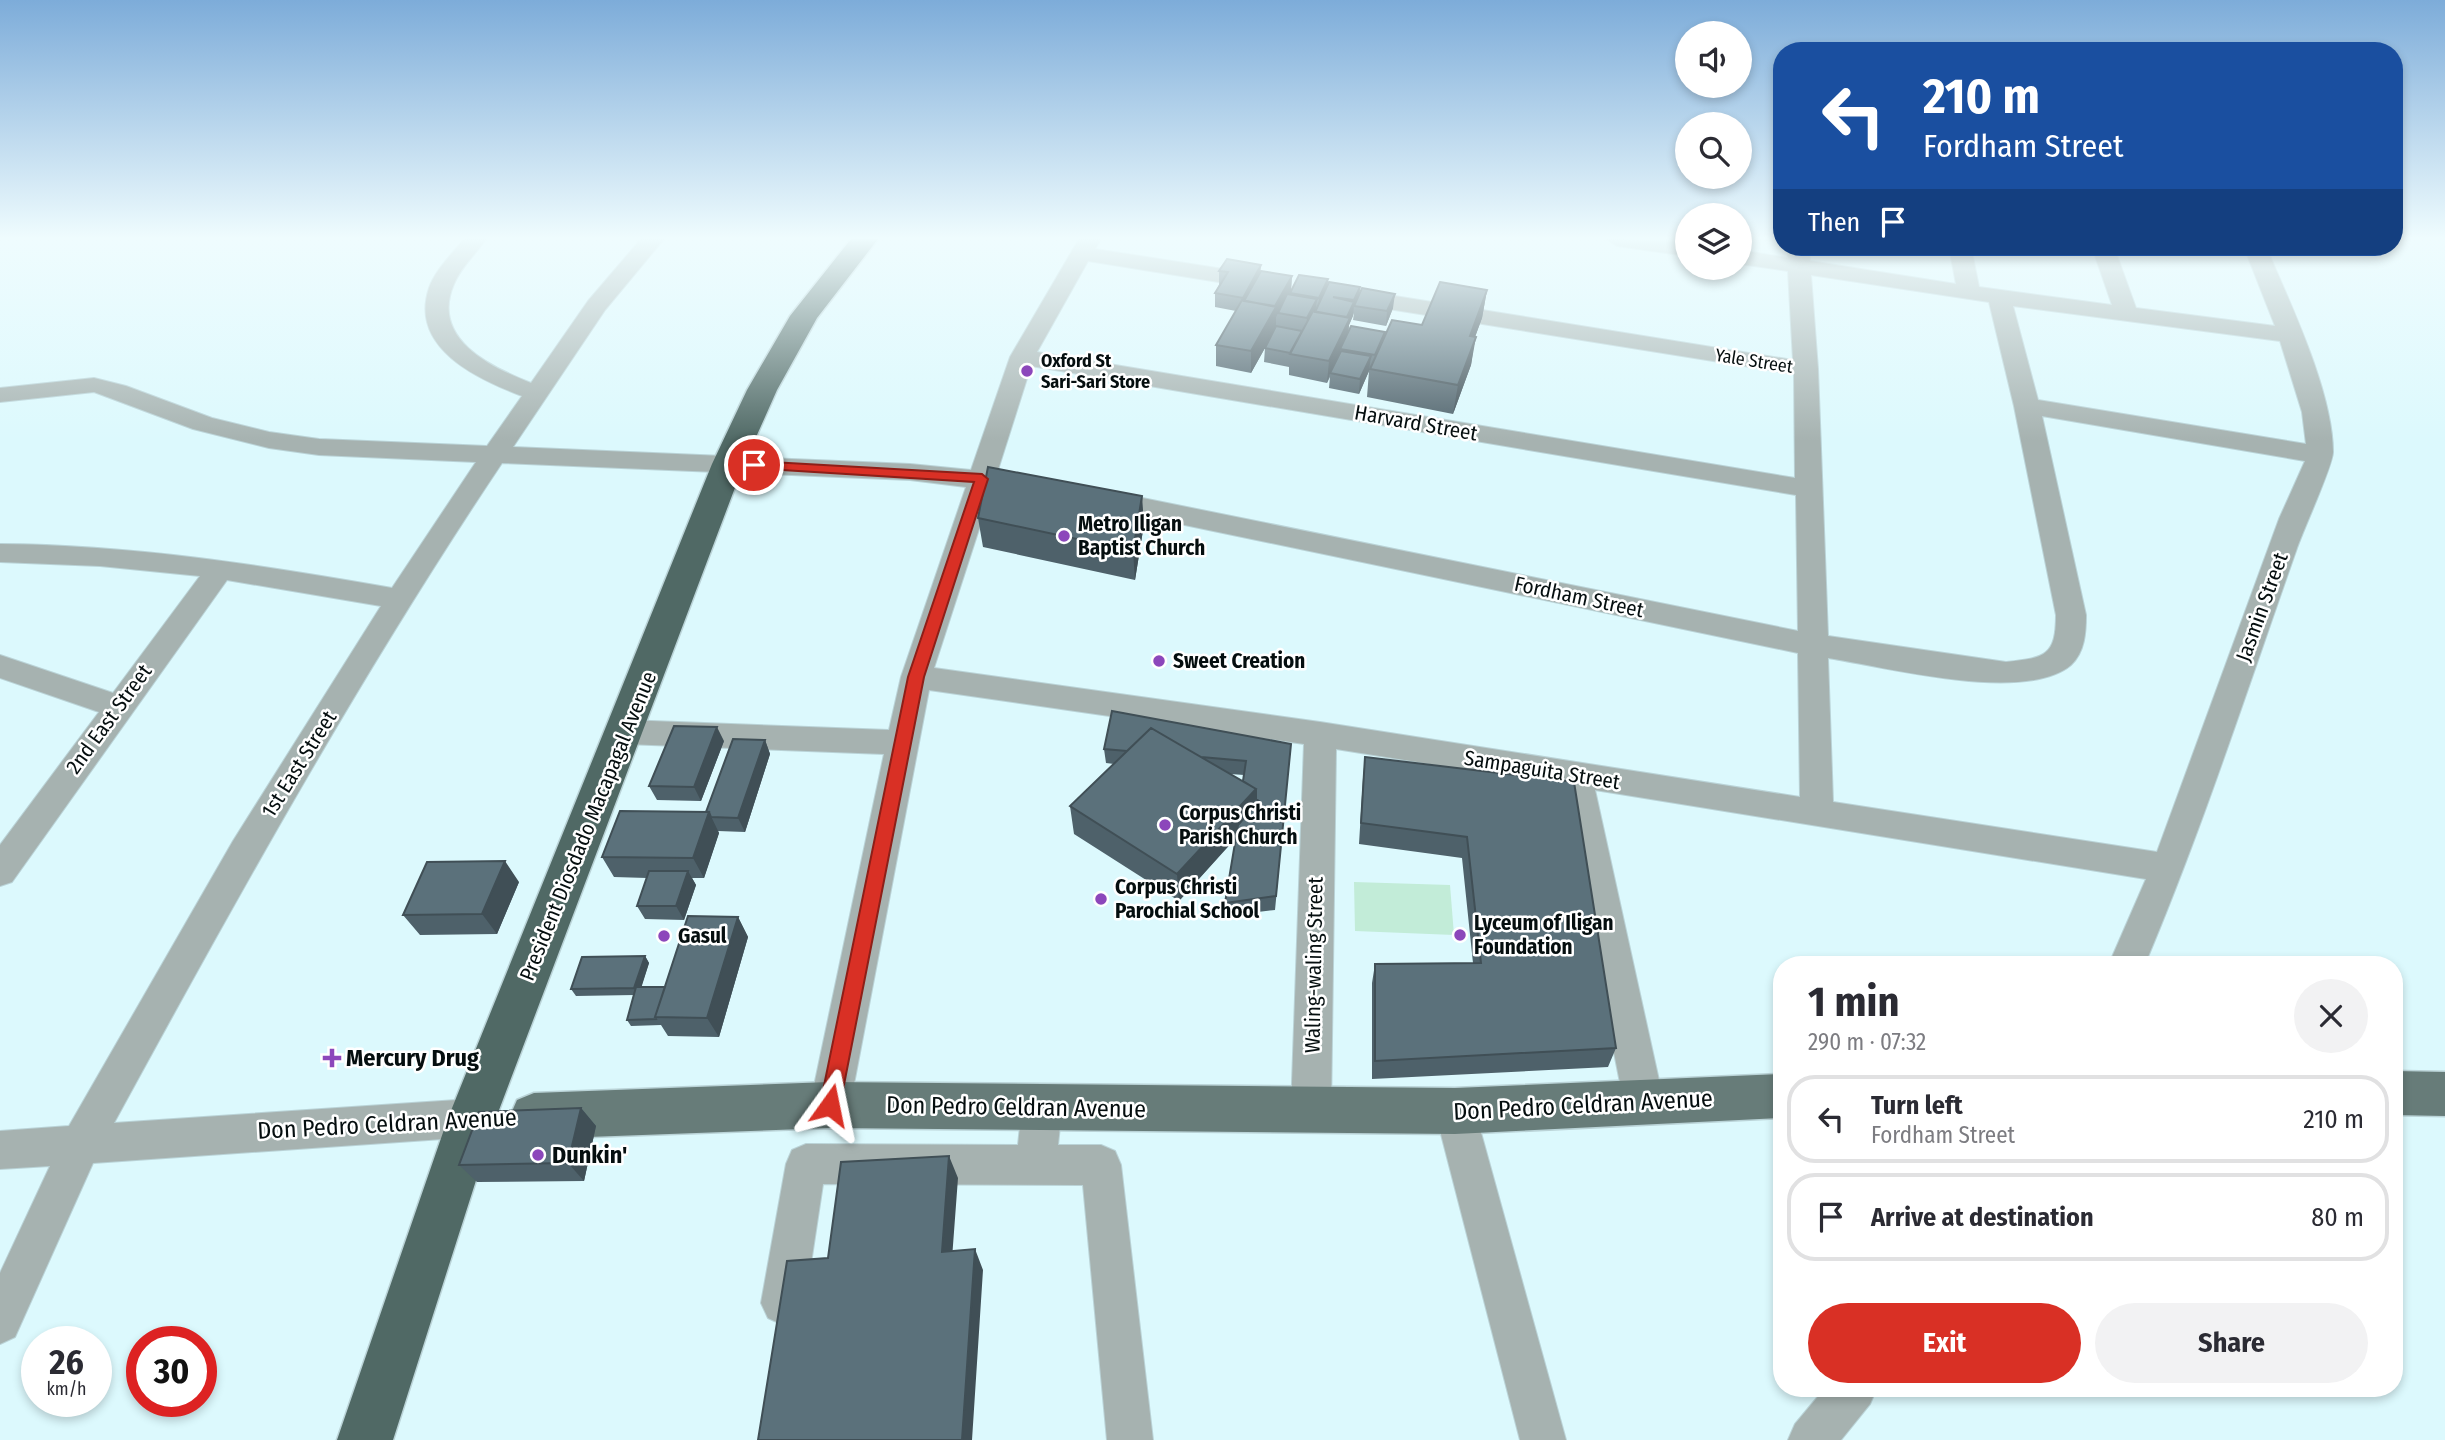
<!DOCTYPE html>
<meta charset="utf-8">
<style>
body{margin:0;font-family:"Fira Sans Condensed",sans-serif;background:#f2f2f3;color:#2b2b33;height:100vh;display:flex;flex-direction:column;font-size:26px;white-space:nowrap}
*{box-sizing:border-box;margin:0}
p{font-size:23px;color:#7c7c81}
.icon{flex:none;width:38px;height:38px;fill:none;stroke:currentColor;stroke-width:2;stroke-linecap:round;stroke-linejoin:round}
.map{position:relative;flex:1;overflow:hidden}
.panel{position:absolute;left:1773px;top:956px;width:630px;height:441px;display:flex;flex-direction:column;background:#fff;border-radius:28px;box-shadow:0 4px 10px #0003}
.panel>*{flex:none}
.top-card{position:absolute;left:1773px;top:42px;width:630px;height:214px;border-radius:28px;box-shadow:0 4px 10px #0003;background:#1a4fa0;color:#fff;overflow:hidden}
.controls{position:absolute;left:1675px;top:21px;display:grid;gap:14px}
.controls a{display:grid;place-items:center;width:77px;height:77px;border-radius:50%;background:#fff;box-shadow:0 4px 10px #0003;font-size:35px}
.speed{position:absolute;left:21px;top:1326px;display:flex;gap:14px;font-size:35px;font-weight:700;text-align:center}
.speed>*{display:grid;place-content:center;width:91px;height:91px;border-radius:50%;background:#fff;box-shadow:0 4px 10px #0003;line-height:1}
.speed small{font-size:18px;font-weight:400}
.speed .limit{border:10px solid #d22;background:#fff;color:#111}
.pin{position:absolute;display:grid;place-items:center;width:60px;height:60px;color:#fff;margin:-30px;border:4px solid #fff;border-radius:50%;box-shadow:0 2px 7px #0007}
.me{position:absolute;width:77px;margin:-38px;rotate:12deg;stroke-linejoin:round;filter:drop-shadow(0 0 5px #0008)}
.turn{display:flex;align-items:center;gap:24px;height:147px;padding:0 35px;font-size:32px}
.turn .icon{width:91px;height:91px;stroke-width:2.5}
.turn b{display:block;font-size:49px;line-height:60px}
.then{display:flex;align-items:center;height:66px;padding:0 35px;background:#0003;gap:14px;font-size:26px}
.round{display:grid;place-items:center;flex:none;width:74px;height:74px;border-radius:37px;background:#f2f2f3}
.summary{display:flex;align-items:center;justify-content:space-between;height:119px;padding:0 35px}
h1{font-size:42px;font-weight:700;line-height:52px}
.primary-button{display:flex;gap:14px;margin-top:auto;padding:14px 35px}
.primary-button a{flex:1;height:80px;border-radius:42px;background:#d93025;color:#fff;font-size:28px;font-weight:700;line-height:80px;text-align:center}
.primary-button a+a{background:#f2f2f3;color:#2b2b33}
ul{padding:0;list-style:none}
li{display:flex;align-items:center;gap:21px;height:88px;margin:0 14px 10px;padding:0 21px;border:4px solid #e1e1e2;border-radius:28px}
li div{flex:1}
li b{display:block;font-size:26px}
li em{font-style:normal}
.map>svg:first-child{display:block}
.green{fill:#c2ecd8}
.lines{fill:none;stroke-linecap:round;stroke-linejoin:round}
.minor-casing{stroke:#bad3d7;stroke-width:2}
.major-casing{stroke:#bad3d7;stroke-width:3}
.highway-casing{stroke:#bad3d7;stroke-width:3}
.minor{fill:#a6b2b0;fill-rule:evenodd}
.major{fill:#677c79;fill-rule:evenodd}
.highway{fill:#506965;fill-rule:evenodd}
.wall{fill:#4e616a;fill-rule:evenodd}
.shaded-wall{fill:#404f56}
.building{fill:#5b717b;stroke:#404f56;stroke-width:2}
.route{fill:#d93025;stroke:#8d1f18;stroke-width:2}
.poi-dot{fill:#8c47bb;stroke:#fff;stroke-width:2.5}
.labels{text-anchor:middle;stroke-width:5;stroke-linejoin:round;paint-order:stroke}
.far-poi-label{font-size:18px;font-weight:bold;fill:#050e0f;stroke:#fff;text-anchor:start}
.far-street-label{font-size:18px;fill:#050e0f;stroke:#fff}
.street-label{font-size:21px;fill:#050e0f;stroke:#fff}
.poi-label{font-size:21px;font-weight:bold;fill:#050e0f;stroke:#fff;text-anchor:start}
.near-poi-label{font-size:24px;font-weight:bold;fill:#050e0f;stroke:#fff;text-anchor:start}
.near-street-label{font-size:24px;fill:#050e0f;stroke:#fff}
</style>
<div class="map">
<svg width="2445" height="1440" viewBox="0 0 2445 1440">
<rect width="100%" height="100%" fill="#dcf9fd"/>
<path class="green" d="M1354 882 1450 885 1454 935 1355 931Z"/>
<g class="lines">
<defs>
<path id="minor" d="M464 239H486C476 254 461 267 454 284 430 339 491 367 531 383L588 301 641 239H664L605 310 513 447 910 464 971 470 1010 357 1079 239H1101L1095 249 1262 275 1273 282 1262 289 1088 261 1037 352 1795 478 1794 374 1351 303 1340 296 1351 289 1793 360 1788 271 1740 264V250L1788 258 1787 247H1809L1810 261 1956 284 1949 247H1971L1979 287 2112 305 2092 247H2114L2136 308 2275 326 2244 247H2266C2290 303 2333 392 2333 452 2333 466 2302 532 2296 551 2247 690 2202 829 2145 964H2109L2146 879 1595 790 1664 1103 1658 1116 1644 1121 1630 1116 1624 1103 1561 785 1336 749 1331 1111 1325 1124 1311 1130 1297 1124 1291 1111 1304 744 929 690 850 1105 844 1118 830 1124 816 1118 810 1105 884 754 625 744 614 741 609 732 614 723 625 720 889 730 901 677 966 487 910 480 502 463C360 675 236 899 114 1123L472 1099 486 1105 492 1118 486 1131 472 1137 93 1163 15 1337 0 1344V1273L50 1166 0 1169V1131L69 1126 233 841 381 606 227 580 12 882 0 886V845L99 712 0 678V655L113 693 200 576 100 566 0 562V544C133 545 261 565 392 588L476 462 319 455 269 448 193 429 94 392 0 402V388L94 378 126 386 212 418 269 432 319 439 487 446 522 396C478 379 409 348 429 288 436 269 452 254 464 239ZM1811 275 1989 302 2014 406 2056 615C2056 656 2045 658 2006 662L1828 636 1818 369ZM2013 306 2280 341 2302 412 2306 444 2038 400ZM1031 366 1796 495 1798 631 1103 490 1093 493 1089 499 1093 505 1103 508 1798 653 1800 797 1320 722 934 668 992 489 1028 494 1037 491 1041 485 1037 479 997 473ZM2042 416 2305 461 2279 519 2157 852 1833 802 1828 658C1886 667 2025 704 2071 665 2085 652 2086 632 2086 615Z
M1606 239 1687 242V256L1617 246Z
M1042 1088 1056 1094 1062 1107 1058 1145H1101L1115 1151 1121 1165 1153 1440H1107L1083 1185 823 1184 805 1303 798 1318 783 1325 768 1318 761 1303 786 1164 792 1150 806 1144 1018 1145 1022 1107 1028 1094Z
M1455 1092 1469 1098 1475 1111 1566 1440H1520L1435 1111 1441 1098Z
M1825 1388H1877L1870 1404 1841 1440H1788L1795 1424Z"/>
<path id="major" d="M2394 1071 2445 1072V1116L2394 1115Z
M1782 1074V1118L1455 1134 830 1128 534 1139 517 1132 510 1116 517 1100 534 1093 830 1082 1455 1088Z"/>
<path id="highway" d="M851 239H878L817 318 777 390 744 464 496 1118 393 1440H337L448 1118 712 464 747 390 790 316Z"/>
</defs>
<use href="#minor" class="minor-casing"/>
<use href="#major" class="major-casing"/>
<use href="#highway" class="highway-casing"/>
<use href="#minor" class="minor"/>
<use href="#major" class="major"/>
<use href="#highway" class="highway"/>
</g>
<path class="wall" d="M1219 271 1261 272 1292 276 1291 290 1289 294H1290V293L1328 279 1327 286 1359 294 1393 308 1386 326 1353 320 1354 313 1349 325 1348 332H1385L1422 325 1487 290 1482 318 1475 337 1471 365 1453 414 1367 397 1369 371 1359 394 1329 388 1330 377 1327 383 1289 375V367L1264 362 1265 348 1251 373 1216 366V345L1236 311 1215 307V293L1219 285Z
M978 518 1144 524 1135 580 983 547Z
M765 740 770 754 745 832 718 831 719 833 704 878H692L696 885 684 920 645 919 637 906 647 878 614 877 602 857 706 812Z
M724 741 701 801 657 800 649 786Z
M1291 744 1275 910 1225 916V903L1236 838 1179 901 1074 834 1070 806 1114 764 1106 763 1104 749ZM1230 774 1244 775 1243 781Z
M1365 757 1574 782 1616 1048 1608 1067 1372 1079V983L1375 964 1473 963 1462 858 1359 844 1363 778Z
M519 882 497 934 420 935 403 915Z
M738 917 748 937 719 1037 668 1036 661 1025 631 1026 627 1020 634 995 576 996 571 989 645 956 649 963 641 987H665Z
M581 1108 596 1126 584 1181 477 1182 459 1165Z"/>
<path class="shaded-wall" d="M1261 265 1260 279 1243 307V298Z
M1292 276 1291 290 1276 317V328L1251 373V351Z
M1328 279 1327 294 1318 312 1319 298Z
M1360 287 1359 302 1354 306 1353 316 1349 325 1348 339 1340 349V356L1330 373 1327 383 1329 361Z
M1487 290 1482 318 1465 364 1470 336Z
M1395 294 1393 308 1386 326 1387 311Z
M1317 299 1315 314 1306 333 1307 318Z
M1476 337 1471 365 1453 414 1458 385Z
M1371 356 1369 371 1359 394 1360 379Z
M1142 496 1144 524 1135 580 1133 551Z
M717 727 724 741 701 801 694 787Z
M765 740 770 754 745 832 738 818Z
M1256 789 1255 816 1179 901 1177 874Z
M709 812 719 833 704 878 693 858Z
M505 861 519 882 497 934 482 914Z
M688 871 696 885 684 920 676 906Z
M738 917 748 937 719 1037 707 1018Z
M645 956 649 963 639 995 634 988Z
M581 1108 596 1126 584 1181 568 1163Z
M949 1156 958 1178 951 1272 942 1252Z
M975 1249 983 1270 972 1440H962Z"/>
<path class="building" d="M1227 259 1261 265 1243 298 1215 293 1228 272 1219 271Z
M1261 271 1292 276 1275 306 1244 301Z
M1299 275 1328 279 1319 298 1290 293Z
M1329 282 1360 287 1354 300 1333 297 1354 302 1347 317 1315 312Z
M1440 282 1487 290 1470 336 1476 337 1458 385 1370 369 1392 320 1422 325Z
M1362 288 1395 294 1387 311 1354 306Z
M1287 294 1317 299 1307 318 1278 313Z
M1242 300 1276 307 1251 351 1216 345Z
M1313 311 1350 318 1329 361 1290 354Z
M1276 326 1302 331 1290 353 1265 348Z
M1351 326 1385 332 1375 355 1340 349Z
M1341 351 1371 356 1360 379 1330 373Z
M988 467 1142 496 1133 551 978 518Z
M1112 711 1291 744 1276 896 1225 903 1238 825 1259 801 1256 799V789L1243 781 1246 761 1201 757 1151 728 1127 751 1104 749Z
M674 726 717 727 694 787 649 786Z
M1151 728 1256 789 1177 874 1070 806Z
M733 739 765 740 738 818 711 817 709 812H706Z
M1365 757 1574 782 1616 1048 1375 1061V964L1481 963 1467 837 1361 823Z
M620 811 709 812 693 858 602 857Z
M505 861 482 914 403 915 427 862Z
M649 871H688L676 906H637Z
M688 916 738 917 707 1018 655 1017Z
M645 956 634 988 571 989 582 957Z
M636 987H665L655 1017 656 1019 627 1020Z
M581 1108 568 1163 459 1165 479 1112Z
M949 1156 942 1252 975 1249 962 1440H758L787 1261 828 1258 841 1162Z"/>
<linearGradient id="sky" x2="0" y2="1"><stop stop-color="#7dacd9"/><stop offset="0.54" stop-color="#effcfe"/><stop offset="1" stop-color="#effcfe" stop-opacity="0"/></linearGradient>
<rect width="2445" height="441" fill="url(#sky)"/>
<path class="route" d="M754 461 982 474 988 479 924 677 840 1105 837 1111 830 1114 823 1111 820 1105 908 677 974 482 750 468 748 465Z"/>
<g class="poi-dot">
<circle cx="1027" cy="371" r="7"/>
<circle cx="1064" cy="536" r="7"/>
<circle cx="1159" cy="661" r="7"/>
<circle cx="1165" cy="825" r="7"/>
<circle cx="1101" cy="899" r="7"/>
<circle cx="1460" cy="935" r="7"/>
<circle cx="664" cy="936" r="7"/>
<path d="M328.5 1047.5h7v7h7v7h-7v7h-7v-7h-7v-7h7z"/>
<circle cx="538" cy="1155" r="7"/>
</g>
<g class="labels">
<g class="far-poi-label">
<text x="1041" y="367">Oxford St<tspan x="1041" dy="21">Sari-Sari Store</tspan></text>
</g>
<g class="far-street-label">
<text transform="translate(1754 361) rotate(9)" y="6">Yale Street</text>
</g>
<g class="street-label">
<text transform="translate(1416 423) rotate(10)" y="7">Harvard Street</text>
<text transform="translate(1579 597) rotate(12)" y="7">Fordham Street</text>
<text transform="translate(2262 607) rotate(-70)" y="7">Jasmin Street</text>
<text transform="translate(109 719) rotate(-54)" y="7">2nd East Street</text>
<text transform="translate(299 764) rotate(-58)" y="7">1st East Street</text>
<text transform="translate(1542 770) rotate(9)" y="7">Sampaguita Street</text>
<text transform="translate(588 826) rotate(-68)" y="7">President Diosdado Macapagal Avenue</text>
<text transform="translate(1314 965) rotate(-89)" y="7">Waling-waling Street</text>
</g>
<g class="poi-label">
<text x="1078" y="531">Metro Iligan<tspan x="1078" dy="24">Baptist Church</tspan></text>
<text x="1173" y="668">Sweet Creation</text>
<text x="1179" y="820">Corpus Christi<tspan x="1179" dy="24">Parish Church</tspan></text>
<text x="1115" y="894">Corpus Christi<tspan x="1115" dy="24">Parochial School</tspan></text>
<text x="1474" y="930">Lyceum of Iligan<tspan x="1474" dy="24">Foundation</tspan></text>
<text x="678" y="943">Gasul</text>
</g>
<g class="near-poi-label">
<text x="346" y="1066">Mercury Drug</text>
<text x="552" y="1163">Dunkin'</text>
</g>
<g class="near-street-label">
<text transform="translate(1583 1105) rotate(-3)" y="8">Don Pedro Celdran Avenue</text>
<text transform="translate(1016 1107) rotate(1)" y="8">Don Pedro Celdran Avenue</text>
<text transform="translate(387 1124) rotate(-3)" y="8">Don Pedro Celdran Avenue</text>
</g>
</g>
</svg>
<div class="controls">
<a><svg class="icon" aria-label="sound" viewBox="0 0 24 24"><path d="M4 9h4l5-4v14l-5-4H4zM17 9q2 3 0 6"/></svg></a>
<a><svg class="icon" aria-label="search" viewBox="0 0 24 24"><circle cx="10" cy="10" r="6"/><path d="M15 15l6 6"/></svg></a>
<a><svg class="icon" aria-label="layers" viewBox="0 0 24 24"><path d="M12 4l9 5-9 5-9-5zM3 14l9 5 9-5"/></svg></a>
</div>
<div class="speed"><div>26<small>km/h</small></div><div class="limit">30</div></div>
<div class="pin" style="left:754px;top:465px;background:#d93025"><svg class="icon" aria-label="arrive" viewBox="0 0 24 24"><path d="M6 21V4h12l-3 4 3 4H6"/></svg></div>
<svg class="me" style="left:830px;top:1105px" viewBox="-20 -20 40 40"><path d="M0-17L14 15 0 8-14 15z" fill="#d93025" stroke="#fff" stroke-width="4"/></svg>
<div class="top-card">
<div class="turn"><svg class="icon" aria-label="left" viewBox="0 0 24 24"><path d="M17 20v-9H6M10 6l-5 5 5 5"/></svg><div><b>210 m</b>Fordham Street</div></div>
<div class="then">Then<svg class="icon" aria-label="arrive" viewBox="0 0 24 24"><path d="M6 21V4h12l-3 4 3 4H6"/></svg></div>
</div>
<section class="panel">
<div class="summary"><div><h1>1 min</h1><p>290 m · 07:32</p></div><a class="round"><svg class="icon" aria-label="close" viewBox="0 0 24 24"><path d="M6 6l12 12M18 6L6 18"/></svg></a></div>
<ul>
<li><svg class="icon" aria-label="left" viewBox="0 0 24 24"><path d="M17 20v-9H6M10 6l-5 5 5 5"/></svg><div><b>Turn left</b><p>Fordham Street</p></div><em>210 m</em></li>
<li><svg class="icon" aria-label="arrive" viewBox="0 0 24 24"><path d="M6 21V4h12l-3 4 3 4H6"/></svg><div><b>Arrive at destination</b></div><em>80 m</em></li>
</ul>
<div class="primary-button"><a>Exit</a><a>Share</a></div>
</section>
</div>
